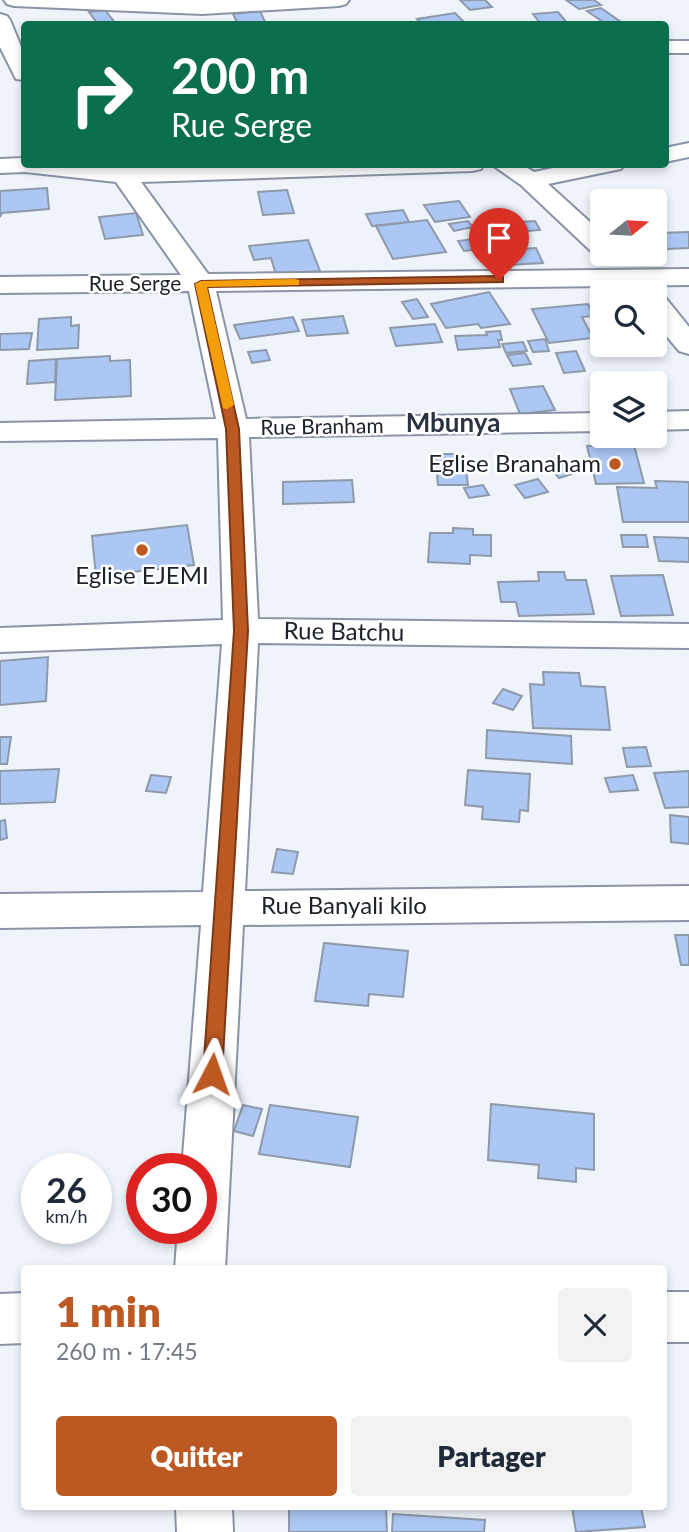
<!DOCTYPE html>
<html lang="fr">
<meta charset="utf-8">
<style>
body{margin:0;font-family:Lato,sans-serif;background:#f2f2f3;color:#1f2937;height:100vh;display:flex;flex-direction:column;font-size:26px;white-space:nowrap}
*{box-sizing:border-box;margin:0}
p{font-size:23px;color:#747a83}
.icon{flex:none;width:38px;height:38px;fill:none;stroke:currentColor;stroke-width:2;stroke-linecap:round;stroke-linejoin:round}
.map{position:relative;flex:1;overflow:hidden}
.panel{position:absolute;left:21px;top:1265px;width:646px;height:245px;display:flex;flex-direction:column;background:#fff;border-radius:7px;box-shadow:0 4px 10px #0003}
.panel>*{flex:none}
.top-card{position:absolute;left:21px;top:21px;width:648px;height:147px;border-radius:7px;box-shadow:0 4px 10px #0003;background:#0b6e4f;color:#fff;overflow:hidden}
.needle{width:46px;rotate:72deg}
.tools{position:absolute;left:590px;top:189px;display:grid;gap:14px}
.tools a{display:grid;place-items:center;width:77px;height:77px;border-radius:7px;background:#fff;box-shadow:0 4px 10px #0003;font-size:35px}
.speed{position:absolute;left:21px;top:1153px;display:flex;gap:14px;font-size:35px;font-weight:700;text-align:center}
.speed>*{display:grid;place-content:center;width:91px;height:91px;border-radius:50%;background:#fff;box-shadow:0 4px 10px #0003;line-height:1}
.speed small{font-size:18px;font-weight:400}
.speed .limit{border:10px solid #d22;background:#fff;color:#111}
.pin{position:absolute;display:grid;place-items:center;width:60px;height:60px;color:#fff;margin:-72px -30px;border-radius:50% 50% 50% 0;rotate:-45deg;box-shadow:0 0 7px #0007}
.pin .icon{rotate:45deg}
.me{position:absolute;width:77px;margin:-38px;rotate:4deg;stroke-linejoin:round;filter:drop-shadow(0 0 5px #0008)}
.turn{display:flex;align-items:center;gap:24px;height:147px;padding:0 35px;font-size:32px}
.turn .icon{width:91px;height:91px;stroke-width:2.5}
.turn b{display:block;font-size:49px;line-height:60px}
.round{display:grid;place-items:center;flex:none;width:74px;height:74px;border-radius:7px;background:#f2f2f3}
.summary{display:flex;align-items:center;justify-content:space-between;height:119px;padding:0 35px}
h1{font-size:42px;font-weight:800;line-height:52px;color:#bc5923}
.button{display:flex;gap:14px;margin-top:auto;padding:14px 35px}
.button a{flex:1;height:80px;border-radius:7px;background:#bc5923;color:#fff;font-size:28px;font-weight:800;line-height:80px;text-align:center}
.button a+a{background:#f2f2f3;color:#1f2937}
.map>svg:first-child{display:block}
.building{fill:#adc7f4;stroke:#8e99aa;stroke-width:2}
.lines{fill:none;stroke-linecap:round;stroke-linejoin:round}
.minor-casing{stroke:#8a94a6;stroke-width:4}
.minor{fill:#fff;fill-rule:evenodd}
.route{fill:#bc5923;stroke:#7a3a17;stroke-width:2}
.slow{fill:#f59e0b}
.poi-dot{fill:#bc5923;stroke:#fff;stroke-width:2.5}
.labels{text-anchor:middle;stroke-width:5;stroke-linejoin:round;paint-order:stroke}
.far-street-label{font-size:21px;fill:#1d2128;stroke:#fff}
.poi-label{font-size:24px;fill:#1d2128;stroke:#fff;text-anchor:end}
.street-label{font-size:24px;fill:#1d2128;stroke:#fff}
.far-district-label{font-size:26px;font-weight:bold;fill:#2b3342;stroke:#fff}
</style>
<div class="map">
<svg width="689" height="1532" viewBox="0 0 689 1532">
<rect width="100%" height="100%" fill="#eff4fb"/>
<path class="building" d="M460 0H485L492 7 470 10Z
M566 0H594L601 5 579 9Z
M601 8 624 24H606L587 11Z
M105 10 116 24H98L89 12Z
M260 11 266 24H238L233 14Z
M558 12 568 24H541L533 14Z
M455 13 465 23 422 24 417 19Z
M47 188 49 209 2 213 0 217V191Z
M287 190 294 213 263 215 258 192Z
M459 201 470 217 435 222 424 205Z
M403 210 409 222 372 226 366 214Z
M136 213 143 235 105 239 99 217Z
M427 220 446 252 393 259 376 226Z
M468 221 473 227 454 231 449 224Z
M535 221 540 230 507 233 502 223Z
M689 232V248L667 249 659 233Z
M474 239 480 249 464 251 458 241Z
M308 240 320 271 276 275 271 258 254 260 249 246Z
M517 240 520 249 536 248 543 263 490 266 482 242Z
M489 292 510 324 481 328 478 324 446 328 431 304Z
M417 299 428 317 413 319 402 302Z
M588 304 594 316 582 317 593 338 549 343 532 309Z
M343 316 348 333 307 336 302 320Z
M71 317V326L79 325 78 348 37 350 39 319Z
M293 317 299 331 240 339 234 325Z
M435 324 442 342 396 346 390 328Z
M500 331 502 340H498L500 347 458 350 455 336 487 335 486 332Z
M32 333 29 349 0 350V334Z
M545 339 549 351 533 352 528 341Z
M523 342 527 351 506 353 502 344Z
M266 350 270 360 252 363 248 352Z
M576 351 585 371 564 373 556 353Z
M525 353 531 364 513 366 507 355Z
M110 356V361L130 360 131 396 55 400 57 359Z
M56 359 55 382 27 384 29 361Z
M543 386 555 410 520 414 510 389Z
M634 445 644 483 596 484 587 446Z
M435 454H464L468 485H438Z
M568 461 578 472 559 478 549 466Z
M538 479 548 492 525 498 515 485Z
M352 480 354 502 283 504V482Z
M655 481 689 482V522H623L617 487 657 488Z
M483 485 489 495 469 498 464 488Z
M187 525 194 565 96 576 92 536Z
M453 528 473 529V535H491V556L470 555V564L428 562 430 533H453Z
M621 535H646L648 547H623Z
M654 537 689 538V562L659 561Z
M538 572H564L566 580H586L594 614 519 616 516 602H501L498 582 539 581Z
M663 575 673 615 621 616 611 576Z
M48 657 46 701 0 705V661Z
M543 672 579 673 581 686 605 687 610 730 533 728 530 684 544 685Z
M503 689 522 696 513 710 493 703Z
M487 730 571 736 572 764 486 758Z
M0 737H11L7 764H0Z
M646 747 651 766 627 767 623 748Z
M59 769 55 802 0 804V771Z
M468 770 530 774 528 811 520 810 519 822 482 819 483 807 465 805Z
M689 771V807L665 808 654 773Z
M151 775 171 777 166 793 146 791Z
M633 775 638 790 610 792 605 778Z
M670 815 689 817V844L671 842Z
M5 820 7 838 0 840V821Z
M277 849 298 852 293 874 272 872Z
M675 935H689V965H681Z
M324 943 408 951 403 997 369 994 368 1006 315 1001Z
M491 1104 594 1114V1170L576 1168V1182L538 1178 539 1165 488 1160Z
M243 1105 262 1109 253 1136 234 1131Z
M270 1105 358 1117 350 1167 259 1154Z
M289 1507H386L387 1532H289Z
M572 1507H641L645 1527 576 1532Z
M393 1514 485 1520 484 1532H392Z"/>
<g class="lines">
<defs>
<path id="minor" d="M4 0H349L346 4 339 6 202 14 14 6 7 4Z
M0 14 7 16 10 20 24 54V80L16 79 0 47Z
M665 41H689V53H665Z
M689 143V157L665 162V148Z
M24 158V164H122L128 168 225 164H484L481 169 472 171 141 182 208 274 689 269V285L216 291 246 419 602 413V431L249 437 258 619 689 624V648L258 643 245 891 689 886V920L243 925 225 1269H175L178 1228H201V1169H182L201 925 0 928V894L203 892 222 644 0 652V628L223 620 218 438 0 441V423L216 419 189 291 0 293V277L181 275 116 182 25 172 0 173V159Z
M491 164H521L534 172 572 164H624L621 169 548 184 602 233V254H606L593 253 521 185Z
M654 294 664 296 689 327V354L679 351 654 321Z
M689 411V429L654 430V412Z
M663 1292H689V1342H663Z
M24 1293V1343L0 1344V1294Z
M176 1507H232L233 1532H177Z"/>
</defs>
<use href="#minor" class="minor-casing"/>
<use href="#minor" class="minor"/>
</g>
<path class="route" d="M499 276 503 277V282L207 287 239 429 248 631 222 1074 219 1080 212 1082 205 1080 203 1074 234 631 226 429 195 284 201 281Z"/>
<path class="slow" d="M295 279 299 280V285L207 287 234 405 227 409 223 408 195 284 201 281Z"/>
<g class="poi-dot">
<circle cx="615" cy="464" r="7"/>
<circle cx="142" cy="550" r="7"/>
</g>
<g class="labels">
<g class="far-street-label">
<text x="135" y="291">Rue Serge</text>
<text transform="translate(322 427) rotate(-1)" y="7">Rue Branham</text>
</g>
<g class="poi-label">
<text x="601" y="472">Eglise Branaham</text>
<text x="142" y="584" text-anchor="middle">Eglise EJEMI</text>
</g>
<g class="street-label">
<text transform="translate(344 632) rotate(1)" y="8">Rue Batchu</text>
<text x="344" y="914">Rue Banyali kilo</text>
</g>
<g class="far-district-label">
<text x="453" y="432">Mbunya</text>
</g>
</g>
</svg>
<div class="tools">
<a><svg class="needle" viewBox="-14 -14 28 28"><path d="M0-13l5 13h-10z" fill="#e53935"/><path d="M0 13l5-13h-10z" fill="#747a83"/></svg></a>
<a><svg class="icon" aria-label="search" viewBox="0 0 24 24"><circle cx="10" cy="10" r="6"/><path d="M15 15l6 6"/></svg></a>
<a><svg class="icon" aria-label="layers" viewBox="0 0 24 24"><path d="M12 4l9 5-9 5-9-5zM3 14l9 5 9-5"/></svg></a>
</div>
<div class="speed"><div>26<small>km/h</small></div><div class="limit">30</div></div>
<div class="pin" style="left:499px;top:280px;background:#d93025"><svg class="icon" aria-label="arrive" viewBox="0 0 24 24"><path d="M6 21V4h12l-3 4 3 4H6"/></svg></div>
<svg class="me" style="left:212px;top:1074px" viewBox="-20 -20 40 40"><path d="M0-17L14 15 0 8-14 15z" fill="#bc5923" stroke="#fff" stroke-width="4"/></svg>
<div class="top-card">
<div class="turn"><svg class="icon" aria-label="right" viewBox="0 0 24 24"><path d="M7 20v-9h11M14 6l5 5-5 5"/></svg><div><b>200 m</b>Rue Serge</div></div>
</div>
<section class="panel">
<div class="summary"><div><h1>1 min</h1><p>260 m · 17:45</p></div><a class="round"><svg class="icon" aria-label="close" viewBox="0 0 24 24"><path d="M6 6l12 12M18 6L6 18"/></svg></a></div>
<div class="button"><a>Quitter</a><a>Partager</a></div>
</section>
</div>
